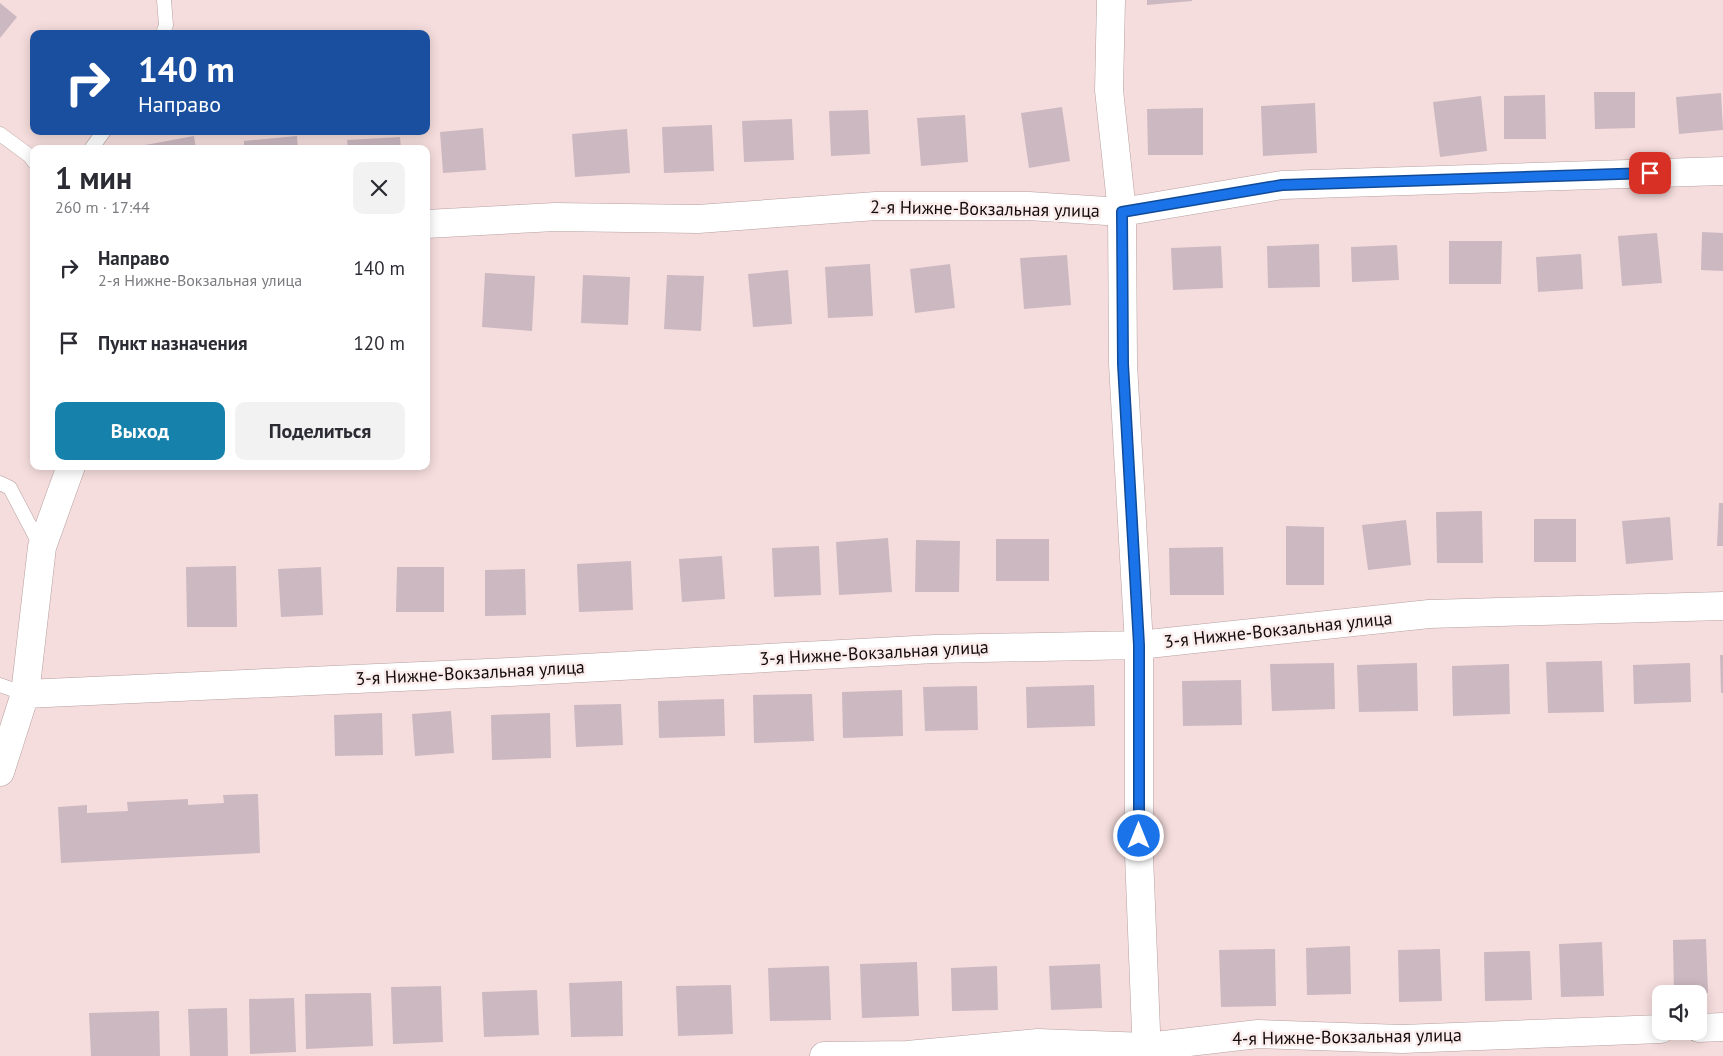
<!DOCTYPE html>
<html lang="ru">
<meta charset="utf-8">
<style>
body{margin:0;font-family:"PT Sans",sans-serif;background:#f2f2f3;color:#2b2b33;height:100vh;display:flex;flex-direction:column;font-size:19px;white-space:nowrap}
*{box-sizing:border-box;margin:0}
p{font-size:16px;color:#7c7c81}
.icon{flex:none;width:28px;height:28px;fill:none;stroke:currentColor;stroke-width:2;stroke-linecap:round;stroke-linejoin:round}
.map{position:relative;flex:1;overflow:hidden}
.panel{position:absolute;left:30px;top:145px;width:400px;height:325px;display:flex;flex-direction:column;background:#fff;border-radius:10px;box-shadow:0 2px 12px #0003}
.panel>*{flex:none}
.hud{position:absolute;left:30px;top:30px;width:400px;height:105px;border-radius:10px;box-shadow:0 2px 12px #0003;background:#1a4fa0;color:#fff;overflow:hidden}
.controls{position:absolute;left:1652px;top:985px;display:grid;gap:10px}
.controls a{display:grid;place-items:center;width:55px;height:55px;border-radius:10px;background:#fff;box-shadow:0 2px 12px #0003;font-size:25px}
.pin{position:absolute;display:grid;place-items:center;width:42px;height:42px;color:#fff;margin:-21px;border-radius:10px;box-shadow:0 2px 8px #0006}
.me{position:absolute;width:55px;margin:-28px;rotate:0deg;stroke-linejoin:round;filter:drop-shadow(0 0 4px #0008)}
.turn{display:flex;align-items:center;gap:18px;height:105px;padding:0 25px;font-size:22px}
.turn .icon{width:65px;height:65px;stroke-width:2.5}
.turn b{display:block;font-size:35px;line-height:42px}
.round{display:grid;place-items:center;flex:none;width:52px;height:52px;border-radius:10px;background:#f2f2f3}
.overview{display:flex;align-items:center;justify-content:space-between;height:85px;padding:0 25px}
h1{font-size:30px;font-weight:700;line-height:38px}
.cta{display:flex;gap:10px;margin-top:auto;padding:10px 25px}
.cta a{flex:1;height:58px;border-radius:10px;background:#1681aa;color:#fff;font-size:20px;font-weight:700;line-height:58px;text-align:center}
.cta a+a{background:#f2f2f3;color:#2b2b33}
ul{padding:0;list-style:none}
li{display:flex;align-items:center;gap:15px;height:75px;padding:0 25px}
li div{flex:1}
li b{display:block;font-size:19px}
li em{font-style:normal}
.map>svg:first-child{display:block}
.building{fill:#ccb8c1}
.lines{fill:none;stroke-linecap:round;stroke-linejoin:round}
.service-casing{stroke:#b7a0a0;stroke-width:15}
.minor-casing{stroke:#b7a0a0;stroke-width:29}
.service{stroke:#fff;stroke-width:14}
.minor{stroke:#fff;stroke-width:28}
.route-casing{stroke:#114b97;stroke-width:12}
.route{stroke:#1a73e8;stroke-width:9}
.labels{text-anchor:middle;stroke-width:5;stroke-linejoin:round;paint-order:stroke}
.street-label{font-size:18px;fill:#150d0d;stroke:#fceded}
</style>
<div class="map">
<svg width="1723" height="1056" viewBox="0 0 1723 1056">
<rect width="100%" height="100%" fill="#f6dddd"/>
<path class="building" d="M1147 0H1192V1L1147 5Z
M0 3 17 17 0 38Z
M1594 92H1635V128L1595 129Z
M1721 93 1723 130 1679 134 1676 97Z
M1545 95 1546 139H1504V96Z
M1481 96 1487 151 1440 157 1433 102Z
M1315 103 1317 153 1263 156 1261 106Z
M1062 107 1070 161 1029 168 1021 113Z
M1203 108V155H1148L1147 109Z
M868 110 870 154 831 156 829 111Z
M965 115 968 162 921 166 917 118Z
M792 119 794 160 744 162 742 121Z
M712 125 714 171 664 173 662 127Z
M483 128 486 170 443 173 440 132Z
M627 129 630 173 575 177 572 134Z
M194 136 196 149H129V148Z
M297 136 298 149H244V141Z
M400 137 401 149H348L347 140Z
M1702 232 1723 233V271L1701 270Z
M1657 233 1662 283 1622 286 1618 236Z
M1449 241H1502L1501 284H1449Z
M1319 244 1320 287 1268 288 1267 246Z
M1397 245 1399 280 1352 282 1351 247Z
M1221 246 1223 288 1173 290 1171 248Z
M1581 254 1583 289 1538 292 1536 257Z
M1067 255 1071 305 1024 309 1020 258Z
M870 264 873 316 828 318 825 267Z
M950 264 955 308 915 313 910 269Z
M788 270 792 324 753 327 748 274Z
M485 273 535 276 532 331 482 327Z
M583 275 630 277 628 325 581 323Z
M667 275 704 276 701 331 664 329Z
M1719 503H1723V546H1717Z
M1482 511 1483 563H1437L1436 512Z
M1670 517 1673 560 1626 564 1622 521Z
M1534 519H1576V562H1534Z
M1406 520 1411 565 1368 570 1362 525Z
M1286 526 1324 527V585H1286Z
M888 538 892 592 839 595 836 542Z
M996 539H1049V581H996Z
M916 540 960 541 959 592H915Z
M819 546 821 595 774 597 772 548Z
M1223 547 1224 595H1170L1169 548Z
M722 556 725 599 682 602 679 559Z
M631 561 633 610 579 612 577 564Z
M236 566 237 627H187L186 567Z
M321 567 323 615 281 617 278 569Z
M397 567H444V612H396Z
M525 569 526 615 485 616V570Z
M1720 655H1723V693H1721Z
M1602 661 1604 712 1548 713 1546 662Z
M1334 663 1335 709 1272 711 1270 664Z
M1417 663 1418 711 1359 712 1357 665Z
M1690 663 1691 702 1634 704 1633 665Z
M1509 664 1510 714 1453 716 1452 666Z
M1241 680 1242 725 1183 726 1182 681Z
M1094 685 1095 726 1027 728 1026 687Z
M977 686 978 730 925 731 923 687Z
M902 690 903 736 843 738 842 692Z
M812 694 814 741 754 743 753 695Z
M724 699 725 736 659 738 658 701Z
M621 704 623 745 576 747 574 705Z
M451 711 454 753 415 756 412 714Z
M382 713 383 755 335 756 334 715Z
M550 713 551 758 492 760 491 715Z
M258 794 260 853 61 863 58 807 87 805V813L128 811 127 802 188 799V805L224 803 223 795Z
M1706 939 1708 993 1674 994 1673 940Z
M1602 942 1604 996 1561 997 1559 944Z
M1350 946 1351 994 1307 995 1306 948Z
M1275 949 1276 1006 1221 1007 1219 950Z
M1440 949 1442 1001 1399 1002 1398 950Z
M1530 951 1532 1000 1485 1001 1484 952Z
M917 962 919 1016 862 1018 860 964Z
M1100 964 1102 1008 1051 1010 1049 966Z
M829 966 831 1020 770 1021 768 968Z
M997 966 998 1010 952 1011 951 968Z
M622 981 623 1036 571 1037 569 983Z
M731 985 733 1034 678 1036 676 986Z
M441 986 443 1042 393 1044 391 987Z
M537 990 539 1035 484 1037 482 992Z
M371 993 373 1046 306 1049 305 994Z
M294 998 296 1052 250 1054 249 999Z
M227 1008 228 1056H190L188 1009Z
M159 1011 160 1056H91L89 1013Z"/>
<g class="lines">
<defs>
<path id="service" d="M163 34 166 25 164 0
M0 134 30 156 34 162
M91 149 104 131
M0 483 10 488 41 547
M0 685 25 694"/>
<path id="minor" d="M1111 0 1109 90 1122 212 1123 364 1139 645V855L1147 1056
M426 224 555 217 698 219 876 206H1029L1122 212 1282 185 1723 171
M25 694 510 672 934 649 1139 645 1429 614 1723 606
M0 772 25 694 42 547 71 466
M1699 1028 1723 1027
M824 1056 907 1055 1038 1043 1147 1047 1258 1034 1402 1039 1661 1029"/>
</defs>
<use href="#service" class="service-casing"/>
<use href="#minor" class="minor-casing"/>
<use href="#service" class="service"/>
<use href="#minor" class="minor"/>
</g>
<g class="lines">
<defs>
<path id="route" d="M1139 836V645L1123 364 1122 212 1282 185 1650 173"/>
</defs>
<use href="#route" class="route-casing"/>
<use href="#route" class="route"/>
</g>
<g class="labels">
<g class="street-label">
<text transform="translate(985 209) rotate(1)" y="6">2-я Нижне-Вокзальная улица</text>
<text transform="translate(1278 630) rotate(-6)" y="6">3-я Нижне-Вокзальная улица</text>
<text transform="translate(874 653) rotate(-3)" y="6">3-я Нижне-Вокзальная улица</text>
<text transform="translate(470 673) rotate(-3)" y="6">3-я Нижне-Вокзальная улица</text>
<text transform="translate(1347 1037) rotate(-1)" y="6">4-я Нижне-Вокзальная улица</text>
</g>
</g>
</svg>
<div class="controls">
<a><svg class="icon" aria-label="sound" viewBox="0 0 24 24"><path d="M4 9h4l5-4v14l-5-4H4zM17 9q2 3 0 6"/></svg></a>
</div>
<div class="pin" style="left:1650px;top:173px;background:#d93025"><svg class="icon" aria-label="arrive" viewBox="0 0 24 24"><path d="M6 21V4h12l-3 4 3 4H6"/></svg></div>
<svg class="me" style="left:1139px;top:836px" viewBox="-20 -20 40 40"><circle r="17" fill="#1a73e8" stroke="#fff" stroke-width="3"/><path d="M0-11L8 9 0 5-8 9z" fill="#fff"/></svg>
<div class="hud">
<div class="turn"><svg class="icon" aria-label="right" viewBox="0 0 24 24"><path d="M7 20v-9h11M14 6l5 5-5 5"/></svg><div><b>140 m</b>Направо</div></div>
</div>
<section class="panel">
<div class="overview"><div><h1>1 мин</h1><p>260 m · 17:44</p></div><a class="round"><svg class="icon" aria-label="close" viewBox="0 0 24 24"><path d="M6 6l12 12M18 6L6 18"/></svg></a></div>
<ul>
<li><svg class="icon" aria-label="right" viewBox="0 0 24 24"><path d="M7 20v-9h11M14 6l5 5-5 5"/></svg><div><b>Направо</b><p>2-я Нижне-Вокзальная улица</p></div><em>140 m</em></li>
<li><svg class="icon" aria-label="arrive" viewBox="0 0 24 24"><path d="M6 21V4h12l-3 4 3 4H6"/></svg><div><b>Пункт назначения</b></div><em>120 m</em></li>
</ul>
<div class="cta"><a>Выход</a><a>Поделиться</a></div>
</section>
</div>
